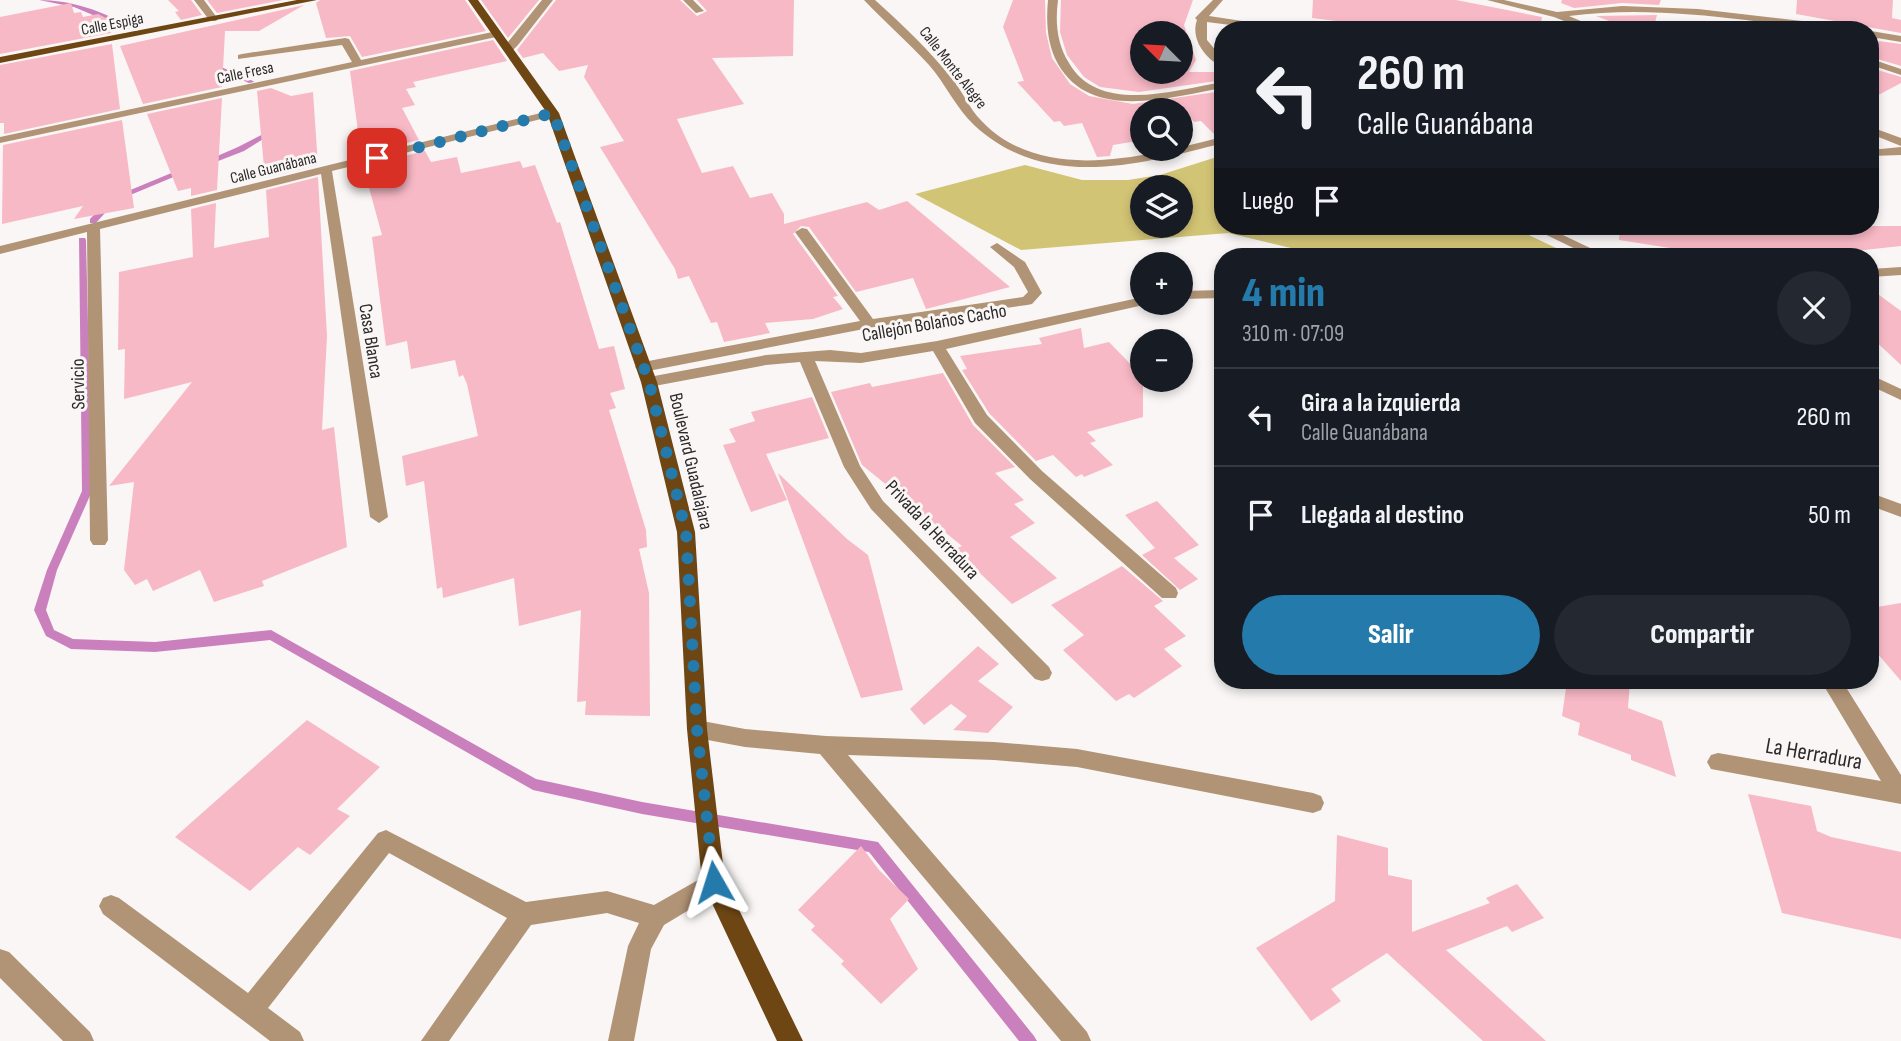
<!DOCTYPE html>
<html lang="es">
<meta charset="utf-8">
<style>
body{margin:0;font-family:"Sofia Sans Condensed",sans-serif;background:#242831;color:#f1f3f6;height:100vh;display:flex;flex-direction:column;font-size:26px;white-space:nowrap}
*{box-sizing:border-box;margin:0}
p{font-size:23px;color:#9ea1a6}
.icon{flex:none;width:38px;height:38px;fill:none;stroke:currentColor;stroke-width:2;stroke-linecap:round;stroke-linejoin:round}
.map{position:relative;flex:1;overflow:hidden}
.panel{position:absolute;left:1214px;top:248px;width:665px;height:441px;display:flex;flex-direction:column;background:#171b24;border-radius:28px;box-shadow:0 4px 10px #0003}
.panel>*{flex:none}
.top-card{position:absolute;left:1214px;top:21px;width:665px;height:214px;border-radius:28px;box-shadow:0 4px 10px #0003;background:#171b24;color:#f1f3f6;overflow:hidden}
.needle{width:46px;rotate:294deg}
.tools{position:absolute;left:1130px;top:21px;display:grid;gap:14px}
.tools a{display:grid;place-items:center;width:63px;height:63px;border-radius:50%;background:#171b24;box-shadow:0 4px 10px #0003;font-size:35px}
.pin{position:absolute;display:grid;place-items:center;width:60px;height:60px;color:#fff;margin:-30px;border-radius:14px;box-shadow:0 4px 10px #0006}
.me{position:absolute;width:77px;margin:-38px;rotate:354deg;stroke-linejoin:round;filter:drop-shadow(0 0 5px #0008)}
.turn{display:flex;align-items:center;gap:24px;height:147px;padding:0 28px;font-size:32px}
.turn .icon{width:91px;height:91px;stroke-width:2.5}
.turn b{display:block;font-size:49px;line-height:60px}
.then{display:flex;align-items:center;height:66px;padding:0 28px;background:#0003;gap:14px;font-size:26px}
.round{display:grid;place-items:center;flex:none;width:74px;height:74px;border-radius:37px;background:#242831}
.summary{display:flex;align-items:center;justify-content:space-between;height:119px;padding:0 28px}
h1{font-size:42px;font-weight:800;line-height:52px;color:#247aaa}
.primary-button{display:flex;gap:14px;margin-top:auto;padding:14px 28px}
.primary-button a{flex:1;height:80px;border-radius:42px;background:#247aaa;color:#fff;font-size:28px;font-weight:800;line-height:80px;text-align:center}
.primary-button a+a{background:#242831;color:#f1f3f6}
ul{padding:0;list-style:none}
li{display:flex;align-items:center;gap:21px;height:98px;padding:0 28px;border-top:2px solid #363941}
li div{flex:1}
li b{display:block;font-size:26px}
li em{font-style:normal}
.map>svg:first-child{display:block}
.green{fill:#d2c475;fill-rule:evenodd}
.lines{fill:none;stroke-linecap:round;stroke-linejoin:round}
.stream{fill:#cb80be;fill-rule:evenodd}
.building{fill:#f8b9c6;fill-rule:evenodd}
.minor{fill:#b19476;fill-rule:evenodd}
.major{fill:#6d4614;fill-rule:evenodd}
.route{stroke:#247aaa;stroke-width:12;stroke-dasharray:0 21.6}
.labels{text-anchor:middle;stroke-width:6;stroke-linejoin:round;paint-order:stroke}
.far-street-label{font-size:16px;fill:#2b2929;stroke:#f9f6f5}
.street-label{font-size:19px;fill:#2b2929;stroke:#f9f6f5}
.near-street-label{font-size:23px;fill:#2b2929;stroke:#f9f6f5}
</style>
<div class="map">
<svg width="1901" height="1041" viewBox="0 0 1901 1041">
<rect width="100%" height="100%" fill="#f9f6f5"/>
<path class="green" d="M1223 155V226H1510L1575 257H1309L1312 253 1228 233 1021 250 915 194 1025 165 1082 180H1128L1160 175ZM1143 187H1181V226H1143Z"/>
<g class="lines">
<path class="stream" d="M39 0C71 0 104 11 131 28L126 29 74 7Z
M212 63 253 81 254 82 249 83 210 66 209 65Z
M271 130 276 131 244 151 208 165 201 163 238 147Z
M181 169 188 171 123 198 116 196Z
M105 203 112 205 96 223H90V219Z
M79 238H85L86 240 92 491 57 570 46 610 54 630 73 639 155 642 271 630 536 779 642 802 878 842 1034 1036 1037 1041H1019L869 852 642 814 533 790 270 640 155 652 71 649 46 636 34 610 47 570 82 491Z"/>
</g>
<path class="building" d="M168 0H191L202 15 181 20 175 12 179 11Z
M207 0H283L217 13Z
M320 0H465L486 31 362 57 350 36 326 38 316 3Z
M481 0H539L508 38Z
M556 0H680L697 16 707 11 697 0H794L793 56 712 58 744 104 677 119 702 173 733 166 750 198 772 193 784 214V224L867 202 879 210 907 201 1010 287 926 309 913 278 856 292 809 227 801 226 793 234 838 296 833 297 843 309 813 319 765 323 770 333 724 342 717 322 711 323 689 276 678 279 675 269 600 147 624 141 584 77 588 65 559 71 543 53 523 58 517 50Z
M1013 0H1045L1046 33 1052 58 1070 84 1089 96 1133 104 1223 91V135L1216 136 1201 121 1194 122 1183 110H1143V140L1113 145 1110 156 1097 157 1082 123 1064 126 1060 121 1054 122 1017 82 1024 81 1003 27Z
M1061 0H1193L1184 25 1196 60 1189 72H1223V80L1139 92 1100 87 1084 77 1067 55 1060 32ZM1143 33H1181V72H1143Z
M1313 0H1456L1542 17 1540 30H1410L1312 18Z
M1562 0H1661L1659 5 1622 3 1574 8 1561 3Z
M1797 0H1893L1892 18 1901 20V33L1796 14Z
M71 3 74 13 81 12 83 17 98 14 110 20 111 33 0 54V17Z
M304 5 259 31H225L222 87 143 104 120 46Z
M1657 15 1653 30H1633L1596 16Z
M493 40 507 61 413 82 416 87 406 89 415 105 402 108 419 140 361 154 350 71Z
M1871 40 1901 44V66L1871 57Z
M112 44 120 109 4 134V123H0V65Z
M1871 68 1901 77V83L1871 99Z
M271 88 291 96 313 92 318 165 265 178 257 91Z
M222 98 217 190 191 196V188L178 191 147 114Z
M122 120 134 208 74 219 83 206 2 224 3 145Z
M425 151 431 162 457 157 461 173 520 161 523 168 535 165 557 223 560 222 599 349 614 346 625 389 610 393 616 408 609 410 646 530 647 547 639 549 649 593 650 716 585 715 586 701 577 702 581 610 519 626 514 578 443 598 442 587 437 589 424 481 406 486 402 456 478 436 467 384 463 375 459 377 455 360 411 369 407 341 386 346 372 237 382 235 363 166Z
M318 177 327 336 322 430 334 427 347 547 262 581 264 586 214 602 200 570 153 591 147 579 135 585 124 570 134 482 109 486 192 382 124 399 125 349 118 350 119 272 193 257 191 209 216 203 214 248 269 237 266 190Z
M1620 226H1901V246L1799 257H1728L1619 240Z
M1871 289 1901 311V365L1871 337Z
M1081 328 1084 348 1109 342 1143 377V417L1087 432 1096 441 1090 443 1113 465 1084 477 1082 474 1076 477 1053 455 1036 461 989 413 962 370 967 369 960 356 1042 344 1039 338Z
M943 373 973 425 1015 467 995 473 1024 500 1014 504 1035 523 1010 537 1057 578 1012 604 955 549 962 546 862 465 831 392 870 383 872 387Z
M812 397 829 438 766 454 787 500 751 512 723 445 736 442 729 429 755 421 751 412Z
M778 473 847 539 868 555 903 690 861 698Z
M1157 501 1199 545 1174 558 1198 579 1180 590 1142 555 1155 548 1125 515Z
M1122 566 1163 601 1154 606 1186 636 1164 649 1182 666 1134 698 1129 694 1116 701 1063 650 1084 635 1051 605Z
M1901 603V681L1871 646V608Z
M978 646 999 664 978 681 1013 707 988 733 953 730 967 716 951 704 924 725 910 709Z
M1567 681H1630L1628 708 1662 721 1676 777 1631 760V755L1578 735 1580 723 1562 716Z
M307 720 380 767 337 809 350 816 310 855 298 847 250 891 175 837Z
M1748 794 1811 806 1817 831 1831 837 1901 852V939L1782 913Z
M1337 835 1388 848V875L1412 880V932L1490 903 1486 898 1517 884 1544 918 1512 932 1507 926 1446 950 1546 1041H1483L1387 953 1331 989 1341 1001 1311 1021 1256 948 1335 901Z
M861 846 879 870 909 899 890 919 918 969 881 1004 841 964 844 961 811 930 815 926 798 910Z"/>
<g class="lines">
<path class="minor" d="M194 0H204L218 19 216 21H210Z
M542 0H553L518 45 512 51H504V47Z
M683 0H693L704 11 696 13Z
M864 0H875C903 25 930 51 953 80 962 91 968 105 977 116 1039 188 1147 155 1223 137V143C1139 165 1045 191 974 125 956 108 945 83 929 65 908 42 885 22 864 0Z
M1048 0H1058C1055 22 1057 44 1069 63 1099 115 1175 90 1223 82V88C1169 97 1091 122 1058 64 1047 44 1046 22 1048 0Z
M1213 0H1223L1209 16 1301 30H1270L1207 22V40L1223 59V67C1206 60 1190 39 1197 20L1195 18Z
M1487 0H1504L1557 12 1622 6 1698 9 1811 22 1848 30C1814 30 1780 24 1746 20 1688 13 1628 8 1569 16L1602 30H1587L1554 17Z
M497 31 501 32V36L0 143V137L352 62 342 45 238 59V55L242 54 345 38 349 39 361 60Z
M1871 31 1901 36V42L1871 37Z
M1871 59 1901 69V75L1871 65Z
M553 110 557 111V115L332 171 388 517 379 523 370 517 321 174 100 229 108 540 105 545H93L90 540 87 232 0 254V246Z
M1871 127 1901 138V146L1871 134Z
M1901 147V155L1871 156V150Z
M1528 226H1544L1609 257H1592Z
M802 228 807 229 873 319 1023 297 1028 292 1014 267 990 247 997 243 1025 262 1042 293 1032 304 1027 305 869 328 643 372 638 370 635 367 638 364 643 362 860 321 795 232Z
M1901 267V275L1871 277V269Z
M1223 290V298L1181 299V291Z
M1143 297V303L1148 304 946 349 987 415 1042 471 1176 588 1178 593 1176 598H1162L1030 479 975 423 933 351 861 363 815 361 860 466 883 501 1049 667 1052 673 1049 679 1042 681 1035 679 871 509 844 467 800 362 766 365 649 387 641 382 649 377 766 355 830 350 861 353 937 341Z
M1871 375 1901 389V400L1871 386Z
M1871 493 1901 504V517L1871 506Z
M1821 681H1842L1901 775V804L1711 769 1707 762 1711 755 1718 753 1881 781Z
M697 720 745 729 826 736 994 742 1077 749 1313 793 1321 796 1324 803 1321 810 1313 813 1077 767 994 760 848 755 1087 1032 1091 1041H1061L820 754 745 747 697 738 690 735 687 729 690 723Z
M386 830 526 902 607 891 654 905 714 871 722 874 726 882 722 890 664 925 651 949 634 1041H608L628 946 639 923 607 913 531 925 449 1041H421L507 918 389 853 268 1008 300 1032 304 1041H270L103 914 99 906 103 898 111 895 119 898 248 993 378 833Z
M0 949 9 952 90 1032 94 1041H63L0 978Z"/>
<path class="major" d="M297 0H317L0 63V57Z
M468 0H478L559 113 657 382 695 532 707 729 725 881 803 1041H777L702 882 687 729 677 532 641 382 547 113Z"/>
</g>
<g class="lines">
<path class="route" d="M377 158 553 113 649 382 686 532 697 729 714 882"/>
</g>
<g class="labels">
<g class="far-street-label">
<text transform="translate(112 23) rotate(-11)" y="6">Calle Espiga</text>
<text transform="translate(954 67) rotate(52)" y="6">Calle Monte Alegre</text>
<text transform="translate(245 72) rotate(-12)" y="6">Calle Fresa</text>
<text transform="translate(273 167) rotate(-14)" y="6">Calle Guanábana</text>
</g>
<g class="street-label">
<text transform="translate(934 322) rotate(-10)" y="7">Callejón Bolaños Cacho</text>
<text transform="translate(372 341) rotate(81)" y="7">Casa Blanca</text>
<text transform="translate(77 384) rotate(-91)" y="7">Servicio</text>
<text transform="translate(692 461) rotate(77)" y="7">Boulevard Guadalajara</text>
<text transform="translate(933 529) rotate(47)" y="7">Privada la Herradura</text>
</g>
<g class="near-street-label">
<text transform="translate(1814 753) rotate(10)" y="8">La Herradura</text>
</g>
</g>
</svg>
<div class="tools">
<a><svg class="needle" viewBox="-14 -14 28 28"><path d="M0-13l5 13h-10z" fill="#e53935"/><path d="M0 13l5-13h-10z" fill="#9ea1a6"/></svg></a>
<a><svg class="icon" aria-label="search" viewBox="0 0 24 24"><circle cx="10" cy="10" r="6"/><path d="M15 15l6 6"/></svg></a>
<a><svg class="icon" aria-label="layers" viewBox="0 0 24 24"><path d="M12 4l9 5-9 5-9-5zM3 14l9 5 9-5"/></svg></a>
<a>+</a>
<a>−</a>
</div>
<div class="pin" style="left:377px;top:158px;background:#d93025"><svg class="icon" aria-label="arrive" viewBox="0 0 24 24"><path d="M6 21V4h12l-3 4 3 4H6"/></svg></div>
<svg class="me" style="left:714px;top:882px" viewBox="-20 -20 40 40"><path d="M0-17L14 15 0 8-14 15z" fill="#247aaa" stroke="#fff" stroke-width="4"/></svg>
<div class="top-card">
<div class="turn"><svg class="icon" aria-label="left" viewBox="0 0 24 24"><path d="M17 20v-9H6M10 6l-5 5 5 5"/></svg><div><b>260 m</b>Calle Guanábana</div></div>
<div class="then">Luego<svg class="icon" aria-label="arrive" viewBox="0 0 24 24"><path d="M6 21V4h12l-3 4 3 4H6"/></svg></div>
</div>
<section class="panel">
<div class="summary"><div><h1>4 min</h1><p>310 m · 07:09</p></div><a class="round"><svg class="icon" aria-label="close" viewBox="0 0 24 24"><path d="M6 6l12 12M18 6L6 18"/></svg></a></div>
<ul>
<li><svg class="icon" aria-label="left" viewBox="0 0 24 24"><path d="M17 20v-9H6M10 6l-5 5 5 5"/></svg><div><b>Gira a la izquierda</b><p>Calle Guanábana</p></div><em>260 m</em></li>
<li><svg class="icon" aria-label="arrive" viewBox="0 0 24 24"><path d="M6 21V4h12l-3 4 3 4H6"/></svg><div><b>Llegada al destino</b></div><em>50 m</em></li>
</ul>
<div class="primary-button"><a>Salir</a><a>Compartir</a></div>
</section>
</div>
